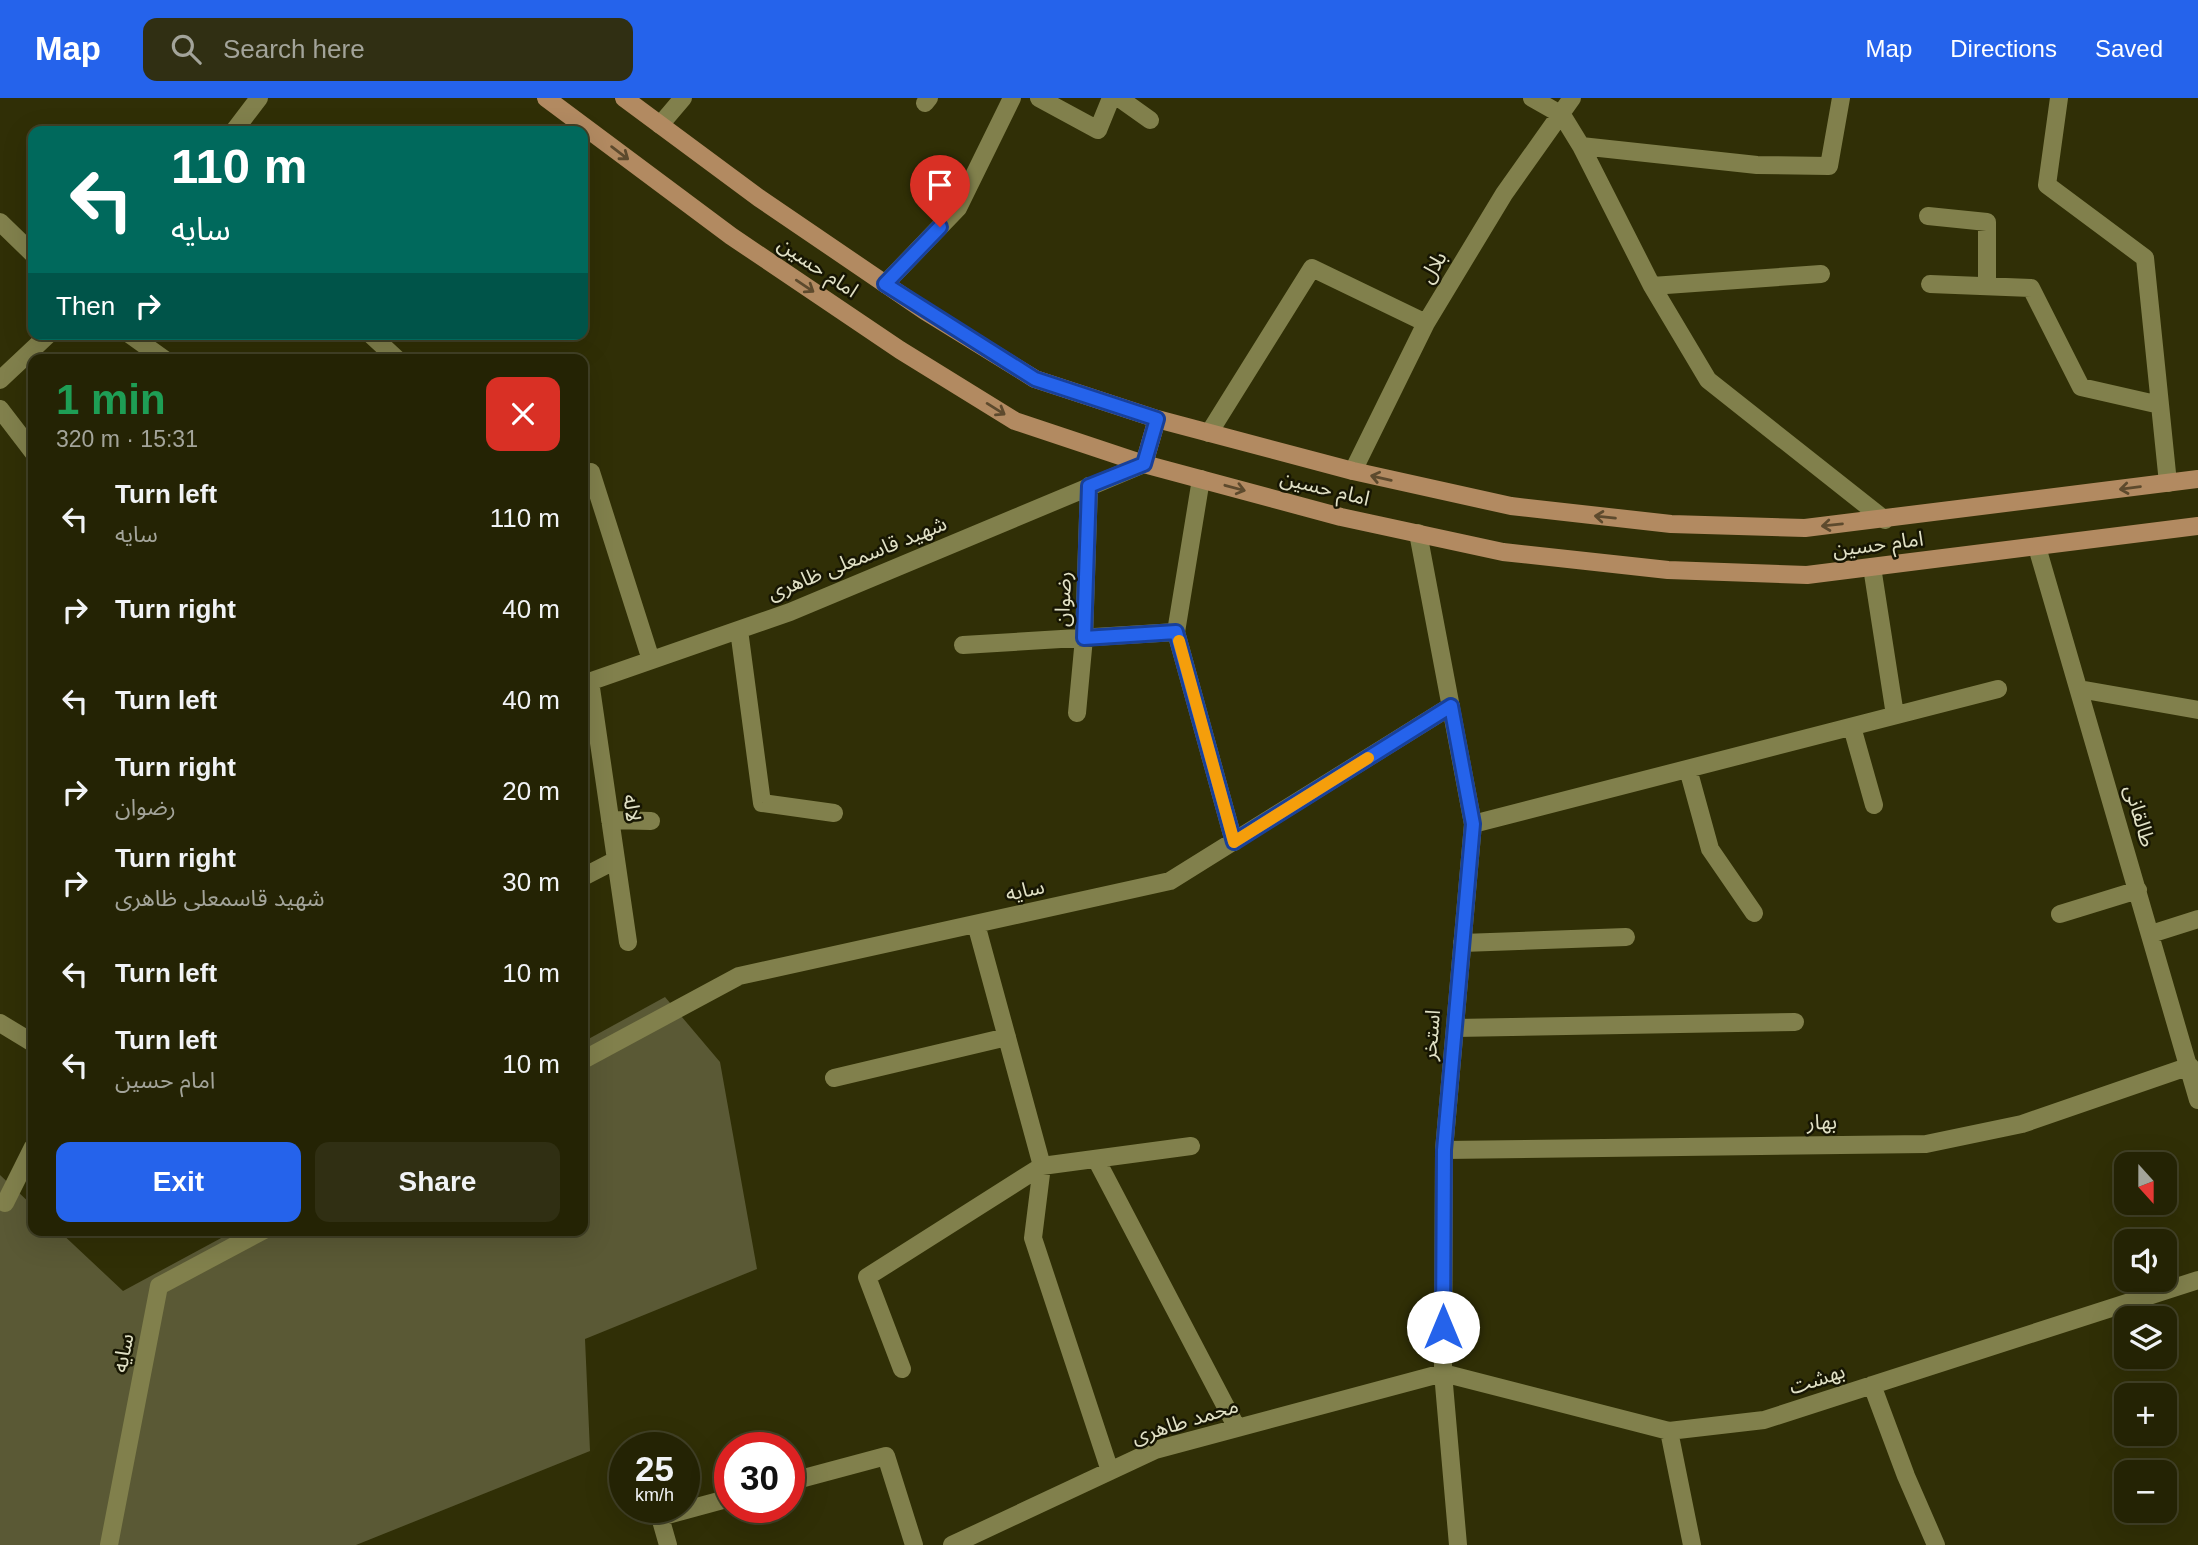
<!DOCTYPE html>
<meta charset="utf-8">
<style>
body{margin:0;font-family:Helvetica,"Noto Sans Arabic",sans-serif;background:#302f13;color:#f1f3f6;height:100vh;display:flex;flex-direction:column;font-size:26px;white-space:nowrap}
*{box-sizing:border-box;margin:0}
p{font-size:23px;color:#a3a49a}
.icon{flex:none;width:38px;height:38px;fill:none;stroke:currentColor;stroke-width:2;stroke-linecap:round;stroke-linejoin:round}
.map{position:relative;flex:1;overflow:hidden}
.side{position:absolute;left:28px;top:256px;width:560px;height:882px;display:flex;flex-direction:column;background:#242304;border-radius:14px;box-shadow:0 7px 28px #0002,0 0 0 2px #414026}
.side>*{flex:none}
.banner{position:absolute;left:28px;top:28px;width:560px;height:214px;border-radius:14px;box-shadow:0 7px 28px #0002,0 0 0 2px #414026;background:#00695c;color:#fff;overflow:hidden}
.needle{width:46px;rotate:159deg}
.buttons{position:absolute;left:2114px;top:1054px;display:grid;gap:14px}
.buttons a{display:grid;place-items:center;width:63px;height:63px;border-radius:14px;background:#242304;box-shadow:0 7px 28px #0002,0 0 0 2px #414026;font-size:35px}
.speed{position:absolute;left:609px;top:1334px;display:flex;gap:14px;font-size:35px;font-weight:700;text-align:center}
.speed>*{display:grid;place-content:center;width:91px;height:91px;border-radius:50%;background:#242304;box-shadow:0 7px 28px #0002,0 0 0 2px #414026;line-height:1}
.speed small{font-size:18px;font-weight:400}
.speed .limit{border:10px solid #d22;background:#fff;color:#111}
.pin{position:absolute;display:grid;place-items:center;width:60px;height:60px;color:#fff;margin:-72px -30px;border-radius:50% 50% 50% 0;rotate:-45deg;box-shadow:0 0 7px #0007}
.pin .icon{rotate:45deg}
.me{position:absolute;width:77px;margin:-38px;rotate:0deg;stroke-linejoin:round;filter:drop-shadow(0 0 5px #0008)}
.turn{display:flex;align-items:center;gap:24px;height:147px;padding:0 28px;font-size:32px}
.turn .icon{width:91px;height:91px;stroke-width:2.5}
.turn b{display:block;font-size:49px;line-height:60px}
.then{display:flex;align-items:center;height:66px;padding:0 28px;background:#0003;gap:14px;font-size:26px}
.round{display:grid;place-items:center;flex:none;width:74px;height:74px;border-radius:14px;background:#302f13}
.summary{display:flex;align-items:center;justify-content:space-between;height:119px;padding:0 28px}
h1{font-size:42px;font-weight:700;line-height:52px;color:#1e9e55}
.primary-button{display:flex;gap:14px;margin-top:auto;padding:14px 28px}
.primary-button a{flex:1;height:80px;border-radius:14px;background:#2563eb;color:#fff;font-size:28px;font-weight:700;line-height:80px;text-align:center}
.primary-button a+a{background:#302f13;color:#f1f3f6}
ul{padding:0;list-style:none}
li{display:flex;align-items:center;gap:21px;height:91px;padding:0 28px}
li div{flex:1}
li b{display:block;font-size:26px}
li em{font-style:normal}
header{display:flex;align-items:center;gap:42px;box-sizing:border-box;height:98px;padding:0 35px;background:#2563eb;color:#fff}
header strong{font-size:33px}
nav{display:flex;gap:38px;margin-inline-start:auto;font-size:24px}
.search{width:490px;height:63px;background:#302f13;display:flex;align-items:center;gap:18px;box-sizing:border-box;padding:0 24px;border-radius:14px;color:#a3a49a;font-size:26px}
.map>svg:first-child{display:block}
.green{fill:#5a5935}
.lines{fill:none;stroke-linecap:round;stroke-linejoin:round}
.minor{stroke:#81804c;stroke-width:18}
.primary{stroke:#b28a61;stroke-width:18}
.oneway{stroke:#5d4a2d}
.route-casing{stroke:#184099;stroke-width:18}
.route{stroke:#2563eb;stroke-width:12}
.slow{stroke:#f59e0b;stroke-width:12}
.labels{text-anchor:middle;stroke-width:5;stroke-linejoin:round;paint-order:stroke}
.street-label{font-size:21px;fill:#e1e1c6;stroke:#171603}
</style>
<header>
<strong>Map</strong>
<div class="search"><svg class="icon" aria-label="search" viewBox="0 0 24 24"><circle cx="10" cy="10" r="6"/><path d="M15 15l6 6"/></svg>Search here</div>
<nav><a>Map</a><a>Directions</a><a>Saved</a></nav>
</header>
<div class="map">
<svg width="2198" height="1447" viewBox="0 0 2198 1447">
<rect width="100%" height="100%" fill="#302f06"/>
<path class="green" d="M665 899 720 964 757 1171 585 1241 590 1353 356 1447H0V1077L33 1108V1132H58L123 1193 236 1132H583V944Z"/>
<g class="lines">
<path class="minor" d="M1039 0 1098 32 1111 0
M1119 0 1150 22
M1532 0 1562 17 1581 48 1652 188 1708 282 1885 422
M2059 0 2047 87 2145 160 2168 385
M925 5 929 0
M660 27 683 0
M234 33 259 0
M1581 48 1757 67 1829 68 1841 0
M1928 118 1987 124V188
M0 124 33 156
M885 186 958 110 1012 0
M1930 186 2031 190 2081 289 2160 307
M1652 188 1821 176
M129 236 164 261
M370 236 397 261
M0 282 49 236
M0 311 33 354
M1209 335 1312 170 1426 225
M1353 373 1426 225 1504 96 1572 0
M583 379 591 374 651 562
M1201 381 1176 534 1234 744
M1418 435 1473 726 1444 1052 1443 1275 1458 1447
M2037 449 2198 1002
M1872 469 1895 617
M739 532 762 705 834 715
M963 547 1176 534
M590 583 628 844
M583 586 790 514 1144 366
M2079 591 2198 612
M1077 615 1084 540 1089 388
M1852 629 1874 707
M1688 671 1710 751 1754 815
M610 722 651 723
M1473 726 1998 591
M583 779 616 762
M2060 816 2138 792
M976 826 1042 1068 1033 1140 1110 1373
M2151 836 2198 821
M1462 845 1626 839
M0 925 33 945
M1455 930 1795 924
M583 962 739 878 1170 783 1451 608
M834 980 1007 939
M1444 1052 1926 1046 2022 1026 2190 968
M1096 1061 1237 1330
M5 1105 33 1049
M902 1271 867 1179 1042 1068 1191 1048
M1872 1287 1906 1378 1936 1447
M1669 1333 1692 1447
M789 1384 886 1358 914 1447
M109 1447 159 1188 264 1132
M668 1447 660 1419 730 1400
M952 1447 1155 1352 1443 1275 1669 1333 1764 1322 2198 1182"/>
<path class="primary" d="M546 0 731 138 900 252 1015 323 1144 366 1341 419 1503 454 1668 472 1807 477 2198 428
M624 0 759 100 925 213 1035 281 1157 321 1353 373 1511 408 1671 426 1805 430 2198 381
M1144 366 1157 321"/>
</g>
<defs><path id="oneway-shaft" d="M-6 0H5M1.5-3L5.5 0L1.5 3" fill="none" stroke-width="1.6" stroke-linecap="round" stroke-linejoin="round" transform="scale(1.75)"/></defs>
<g class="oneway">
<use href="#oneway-shaft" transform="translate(620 55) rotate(37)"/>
<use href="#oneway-shaft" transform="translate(805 188) rotate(34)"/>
<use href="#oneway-shaft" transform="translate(996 311) rotate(32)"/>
<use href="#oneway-shaft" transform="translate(1381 380) rotate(-167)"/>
<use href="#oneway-shaft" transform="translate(1235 390) rotate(15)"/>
<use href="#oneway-shaft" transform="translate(2130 390) rotate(173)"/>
<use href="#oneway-shaft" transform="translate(1605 419) rotate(-174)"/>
<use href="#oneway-shaft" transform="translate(1832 427) rotate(174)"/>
</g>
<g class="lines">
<defs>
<path id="route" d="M940 129 885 186 1035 281 1157 321 1144 366 1089 388 1084 540 1176 534 1234 744 1451 608 1473 726 1444 1052 1443 1229"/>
</defs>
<use href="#route" class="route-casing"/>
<use href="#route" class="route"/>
<path class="slow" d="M1179 543 1234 744 1368 660"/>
</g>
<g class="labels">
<g class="street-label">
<text transform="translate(818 169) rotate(34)" y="7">امام حسین</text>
<text transform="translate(1433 169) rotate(-59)" y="7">بلال</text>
<text transform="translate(1325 390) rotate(14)" y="7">امام حسین</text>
<text transform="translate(1878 446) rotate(-7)" y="7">امام حسین</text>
<text transform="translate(857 460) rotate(-22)" y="7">شهید قاسمعلی ظاهری</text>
<text transform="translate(1063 501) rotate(-88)" y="7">رضوان</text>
<text transform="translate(632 710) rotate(82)" y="7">لاله</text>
<text transform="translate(2140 718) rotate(74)" y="7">طالقانی</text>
<text transform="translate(1025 792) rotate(-12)" y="7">سایه</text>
<text transform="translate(1431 937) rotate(-85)" y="7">استخر</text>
<text transform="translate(1822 1024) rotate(-1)" y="7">بهار</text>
<text transform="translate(123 1255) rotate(-79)" y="7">سایه</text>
<text transform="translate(1817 1281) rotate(-18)" y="7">بهشت</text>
<text transform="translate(1185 1323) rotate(-17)" y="7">محمد طاهری</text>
</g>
</g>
</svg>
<div class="buttons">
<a><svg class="needle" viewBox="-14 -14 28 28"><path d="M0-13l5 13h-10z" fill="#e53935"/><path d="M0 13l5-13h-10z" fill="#a3a49a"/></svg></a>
<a><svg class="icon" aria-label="sound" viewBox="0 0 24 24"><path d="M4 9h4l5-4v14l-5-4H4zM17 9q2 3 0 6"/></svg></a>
<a><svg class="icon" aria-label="layers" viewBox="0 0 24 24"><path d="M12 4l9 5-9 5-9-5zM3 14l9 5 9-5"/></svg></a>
<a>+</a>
<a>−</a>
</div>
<div class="speed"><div>25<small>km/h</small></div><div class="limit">30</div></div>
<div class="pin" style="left:940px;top:129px;background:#d93025"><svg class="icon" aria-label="arrive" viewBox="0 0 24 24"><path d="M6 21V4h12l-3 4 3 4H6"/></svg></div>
<svg class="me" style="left:1443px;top:1229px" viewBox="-20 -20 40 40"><circle r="19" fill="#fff"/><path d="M0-13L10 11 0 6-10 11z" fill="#2563eb"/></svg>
<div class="banner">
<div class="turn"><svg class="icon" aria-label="left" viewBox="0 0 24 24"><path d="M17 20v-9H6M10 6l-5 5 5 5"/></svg><div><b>110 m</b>سایه</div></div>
<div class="then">Then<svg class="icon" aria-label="right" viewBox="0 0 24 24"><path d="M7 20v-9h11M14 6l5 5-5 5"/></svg></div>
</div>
<section class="side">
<div class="summary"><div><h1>1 min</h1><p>320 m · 15:31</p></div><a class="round" style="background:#d93025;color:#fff"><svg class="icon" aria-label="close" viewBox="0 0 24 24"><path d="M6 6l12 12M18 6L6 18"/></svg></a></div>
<ul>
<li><svg class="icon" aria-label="left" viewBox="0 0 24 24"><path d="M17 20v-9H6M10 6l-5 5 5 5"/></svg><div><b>Turn left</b><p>سایه</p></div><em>110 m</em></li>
<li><svg class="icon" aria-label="right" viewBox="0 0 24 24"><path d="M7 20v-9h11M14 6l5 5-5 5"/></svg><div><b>Turn right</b></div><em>40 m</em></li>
<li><svg class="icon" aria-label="left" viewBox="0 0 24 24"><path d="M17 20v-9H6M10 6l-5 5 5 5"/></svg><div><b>Turn left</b></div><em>40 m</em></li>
<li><svg class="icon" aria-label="right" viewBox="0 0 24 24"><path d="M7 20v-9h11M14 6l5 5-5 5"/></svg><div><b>Turn right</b><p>رضوان</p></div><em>20 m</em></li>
<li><svg class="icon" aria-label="right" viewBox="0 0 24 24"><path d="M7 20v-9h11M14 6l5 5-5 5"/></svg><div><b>Turn right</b><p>شهید قاسمعلی ظاهری</p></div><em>30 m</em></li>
<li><svg class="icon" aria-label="left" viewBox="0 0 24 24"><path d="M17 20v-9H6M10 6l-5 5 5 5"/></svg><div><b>Turn left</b></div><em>10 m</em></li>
<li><svg class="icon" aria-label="left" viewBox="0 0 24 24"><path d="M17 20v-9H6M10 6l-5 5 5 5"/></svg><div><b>Turn left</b><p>امام حسین</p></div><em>10 m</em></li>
</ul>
<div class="primary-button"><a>Exit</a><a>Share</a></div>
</section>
</div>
